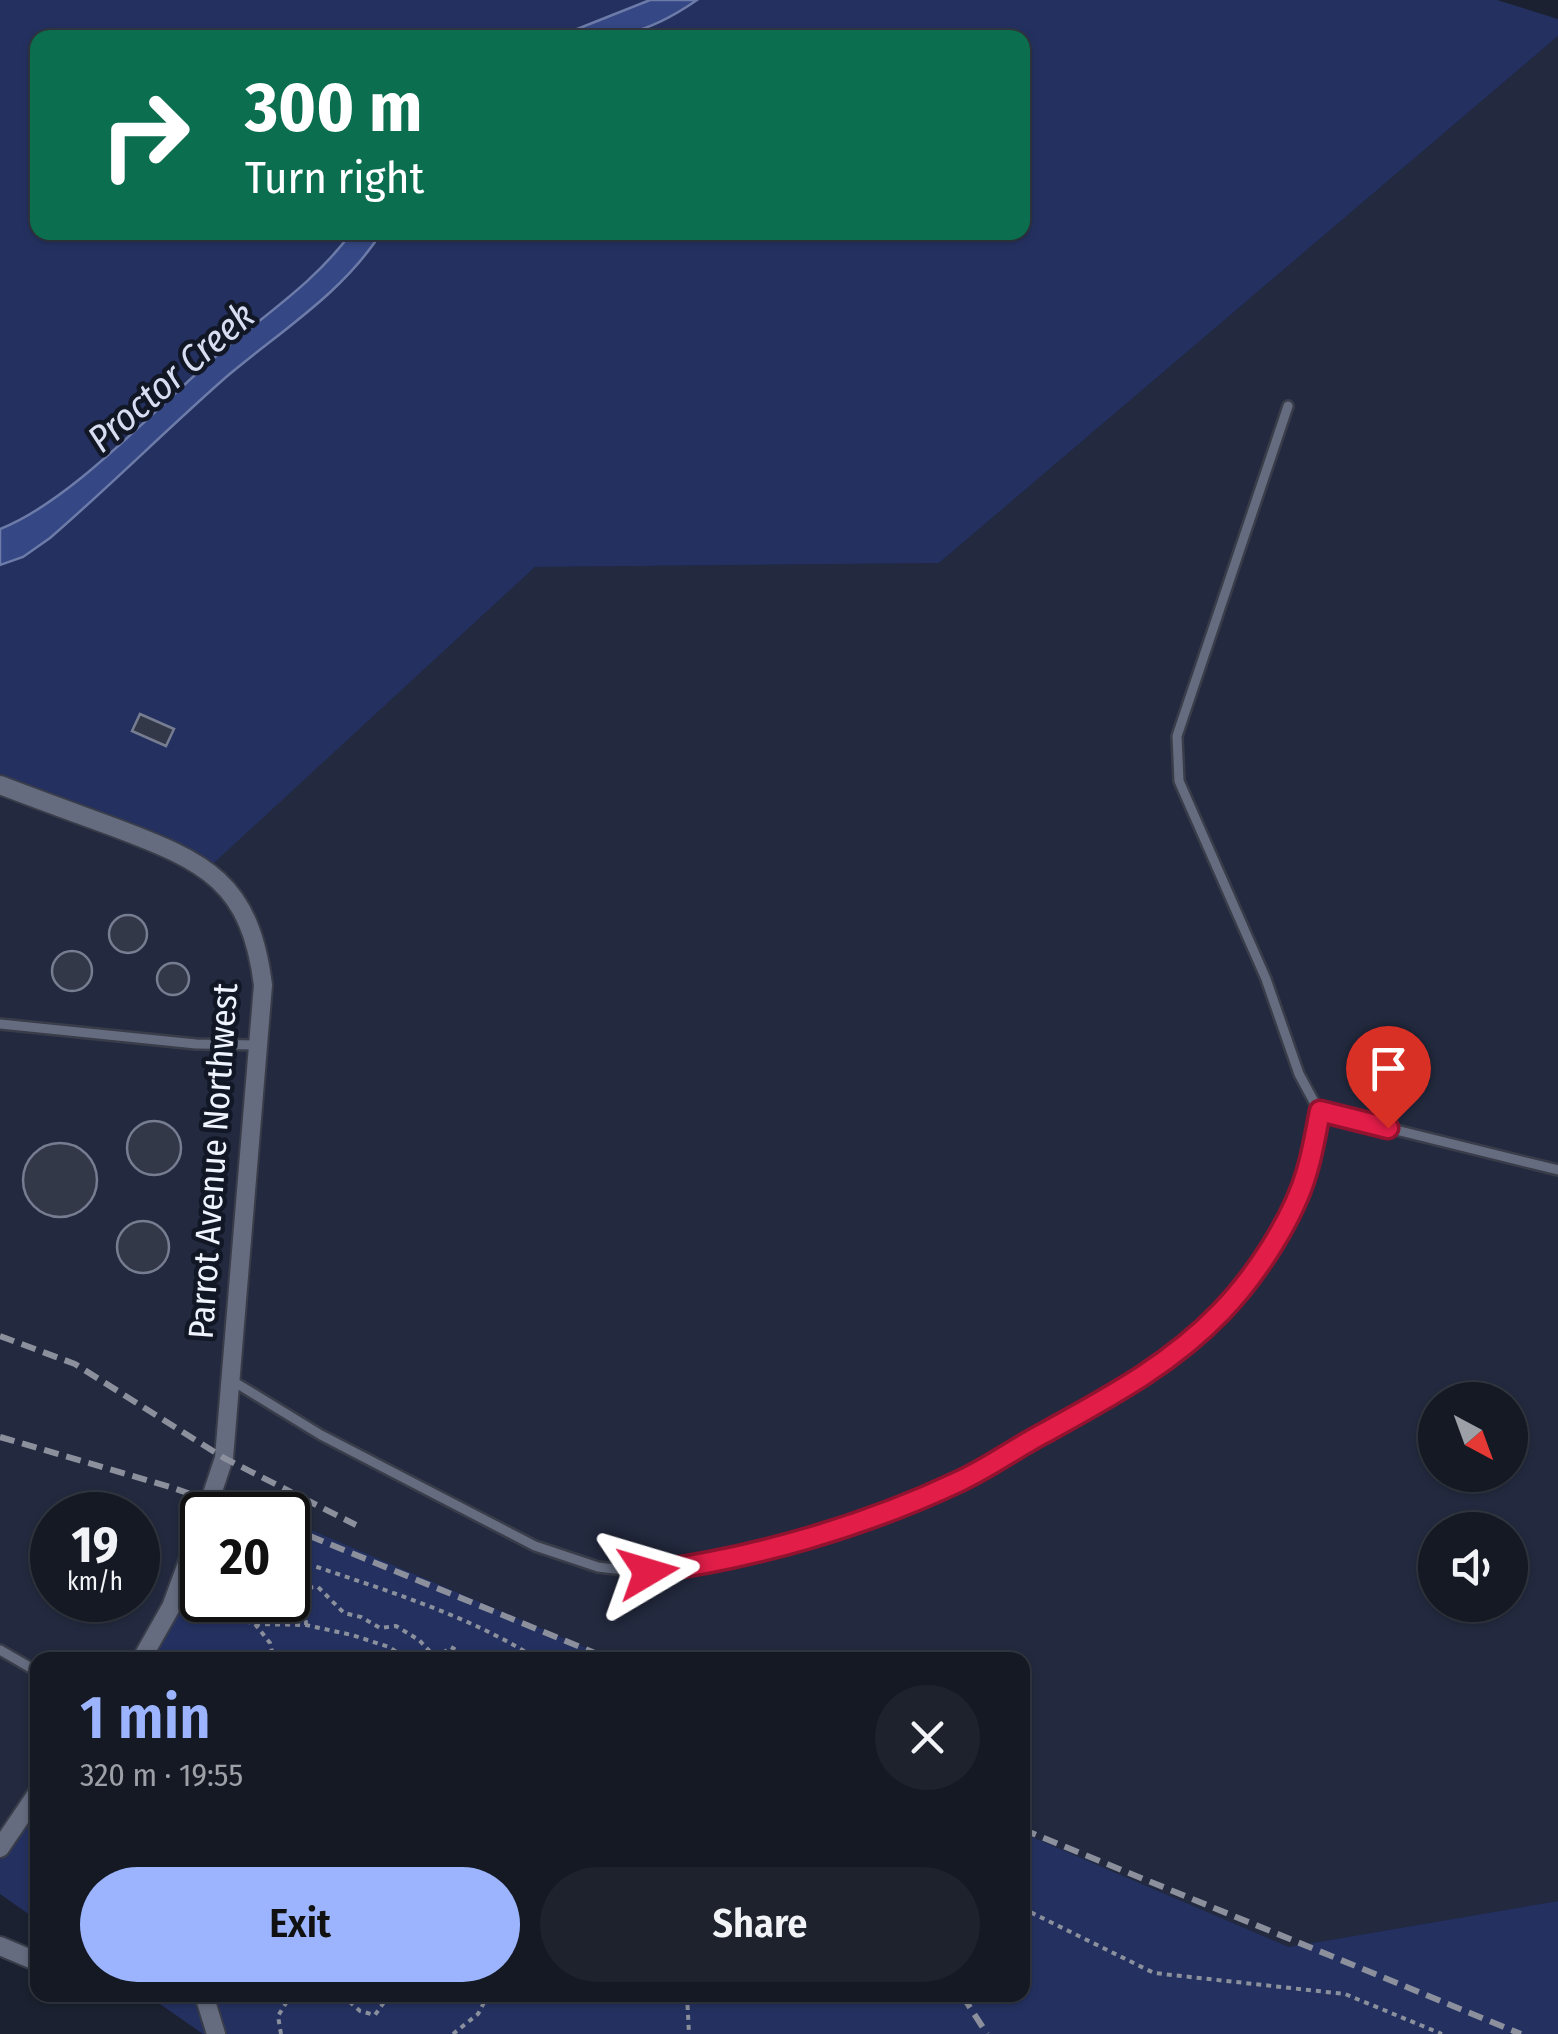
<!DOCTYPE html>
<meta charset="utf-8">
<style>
body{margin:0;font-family:"Fira Sans Condensed",sans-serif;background:#1d222c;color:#f1f3f6;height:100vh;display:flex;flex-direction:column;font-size:38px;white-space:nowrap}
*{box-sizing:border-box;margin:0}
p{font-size:32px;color:#9da0a6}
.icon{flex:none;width:55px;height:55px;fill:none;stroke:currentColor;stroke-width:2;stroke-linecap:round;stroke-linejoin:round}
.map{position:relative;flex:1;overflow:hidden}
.drawer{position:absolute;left:30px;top:1652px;width:1000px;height:350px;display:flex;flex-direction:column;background:#141924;border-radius:20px;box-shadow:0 2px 8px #0004,0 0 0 2px #333841}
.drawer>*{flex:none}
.top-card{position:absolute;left:30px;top:30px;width:1000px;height:210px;border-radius:20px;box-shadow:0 2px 8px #0004,0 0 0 2px #333841;background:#0b6e4f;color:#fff;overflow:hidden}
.needle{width:65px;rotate:139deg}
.tools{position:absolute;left:1418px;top:1382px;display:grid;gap:20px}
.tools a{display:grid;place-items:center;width:110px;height:110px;border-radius:50%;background:#141924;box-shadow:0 2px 8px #0004,0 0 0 2px #333841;font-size:50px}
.speed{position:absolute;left:30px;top:1492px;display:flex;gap:20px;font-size:50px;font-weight:700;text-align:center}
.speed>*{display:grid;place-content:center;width:130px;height:130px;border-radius:50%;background:#141924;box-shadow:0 2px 8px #0004,0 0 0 2px #333841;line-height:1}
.speed small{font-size:25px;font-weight:400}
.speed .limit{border:5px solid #111;border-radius:15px;background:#fff;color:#111}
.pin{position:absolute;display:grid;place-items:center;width:85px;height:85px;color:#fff;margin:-102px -42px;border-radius:50% 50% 50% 0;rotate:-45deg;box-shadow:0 0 10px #0007}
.pin .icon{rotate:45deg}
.me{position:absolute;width:110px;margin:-55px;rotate:83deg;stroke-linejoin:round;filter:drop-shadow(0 0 8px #0008)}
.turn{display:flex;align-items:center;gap:35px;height:210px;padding:0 50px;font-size:45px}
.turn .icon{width:130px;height:130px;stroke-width:2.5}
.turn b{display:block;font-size:70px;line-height:85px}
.round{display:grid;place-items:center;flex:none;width:105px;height:105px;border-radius:52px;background:#1d222c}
.summary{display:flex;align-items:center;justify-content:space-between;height:170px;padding:0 50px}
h1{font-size:60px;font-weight:600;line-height:75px;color:#9bb4fd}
.button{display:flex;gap:20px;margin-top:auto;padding:20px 50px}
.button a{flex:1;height:115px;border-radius:60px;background:#9bb4fd;color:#111;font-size:40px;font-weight:600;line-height:115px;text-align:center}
.button a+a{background:#1d222c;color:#f1f3f6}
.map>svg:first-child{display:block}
.built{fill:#232a3f;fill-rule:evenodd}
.green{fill:#243160;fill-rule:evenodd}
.water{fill:#354784;stroke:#6d7ba9;stroke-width:2.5}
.building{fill:#323848;stroke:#767d90;stroke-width:2.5}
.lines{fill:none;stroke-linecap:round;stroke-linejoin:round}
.service-casing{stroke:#393d4a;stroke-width:14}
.minor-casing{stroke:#393d4a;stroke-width:22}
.path{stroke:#8b909d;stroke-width:4;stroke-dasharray:5 5;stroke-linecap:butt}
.service{stroke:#656c7f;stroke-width:9}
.minor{stroke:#656c7f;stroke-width:18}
.rail{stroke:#8c909d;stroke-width:6;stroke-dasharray:15 8;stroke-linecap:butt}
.route-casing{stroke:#92132f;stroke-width:25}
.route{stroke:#e11d48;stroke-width:18}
.labels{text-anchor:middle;stroke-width:9;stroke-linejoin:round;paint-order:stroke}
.street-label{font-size:35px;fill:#eff3fe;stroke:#121726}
.water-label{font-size:38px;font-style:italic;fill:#d7def1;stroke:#121726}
</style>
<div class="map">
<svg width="1558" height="2034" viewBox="0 0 1558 2034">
<rect width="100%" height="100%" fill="#1b2130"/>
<path class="built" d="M1558 36V1901L1289 1947 1023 1833 1022 1660H615L288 1520V1515H275L225 1494 138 1660H38L37 1803 0 1856V774L204 871 535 567 939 563ZM1435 1400H1510V1475H1435ZM52 1515H138V1600H52ZM1435 1530H1510V1605H1435Z"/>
<path class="green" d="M0 0H1497L1558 19V36L939 563 535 567 204 872 0 774ZM38 38H1022V232H38Z
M288 1520 615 1660H138L202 1521V1600H288Z
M37 1803V1920L0 1894V1856Z
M1023 1833 1289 1947 1558 1901V2034H203L147 1995H1022Z"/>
<path class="water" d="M650 0H697C645 36 618 38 557 37Z
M351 233H381C342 294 279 332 225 378 166 430 110 486 50 538L23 557 0 565V529C74 500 159 404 221 352 267 313 316 281 351 233Z"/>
<path class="building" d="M140 714 174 729 166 746 132 731Z
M109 934a19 19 0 1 1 38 0a19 19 0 1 1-38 0Z
M52 971a20 20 0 1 1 40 0a20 20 0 1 1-40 0Z
M157 979a16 16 0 1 1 32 0a16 16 0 1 1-32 0Z
M127 1148a27 27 0 1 1 54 0a27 27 0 1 1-54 0Z
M23 1180a37 37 0 1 1 74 0a37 37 0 1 1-74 0Z
M117 1247a26 26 0 1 1 52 0a26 26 0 1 1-52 0Z"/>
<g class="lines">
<defs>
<path id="service" d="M0 1024 196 1044 257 1045
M1319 1111 1558 1170
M231 1380 321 1435 535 1546 598 1567 648 1573 703 1565 884 1515 964 1479 1111 1398 1154 1369 1221 1312 1274 1241 1307 1174 1319 1111 1299 1074 1266 979 1179 781 1177 736 1288 406
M0 1650 38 1672"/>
<path id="minor" d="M0 785C39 800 78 814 116 828 206 862 250 882 263 985L224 1458 205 1515
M141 1660 171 1607 202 1523
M0 1848 38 1792
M0 1946 38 1962
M204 1995 216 2034"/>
</defs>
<use href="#service" class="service-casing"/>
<use href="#minor" class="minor-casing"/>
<path class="path" d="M288 1557C373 1587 462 1611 539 1660
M188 1604 255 1624 306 1625 352 1635 389 1647 409 1660
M255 1624 270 1643 274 1660
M306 1625 305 1606 297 1588 318 1587 344 1613 361 1617 380 1628 396 1626 419 1640 438 1660
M435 1659 451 1647 473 1660
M1022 1908 1154 1973 1345 1994 1442 2034
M342 1995 360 2011 375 2015 389 1995
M687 1995 689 2034
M281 2034 278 2016 291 1995
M453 2034 478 2014 488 1995"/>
<use href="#service" class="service"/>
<use href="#minor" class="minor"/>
<path class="rail" d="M0 1336 75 1364 224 1458 356 1525
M0 1437 170 1487 252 1515
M288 1527 612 1660
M1022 1829 1521 2034
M962 1995 987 2034"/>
</g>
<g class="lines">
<defs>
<path id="route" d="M648 1572C752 1559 865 1526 960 1481 990 1467 1017 1447 1046 1432 1109 1397 1170 1365 1221 1312 1255 1277 1294 1218 1307 1171 1313 1151 1316 1131 1320 1111L1388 1128"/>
</defs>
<use href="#route" class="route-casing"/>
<use href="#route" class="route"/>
</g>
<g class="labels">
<g class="street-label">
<text transform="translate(213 1161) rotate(-86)" y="12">Parrot Avenue Northwest</text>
</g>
<g class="water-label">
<text transform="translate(171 377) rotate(-41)" y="13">Proctor Creek</text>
</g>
</g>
</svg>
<div class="tools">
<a><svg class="needle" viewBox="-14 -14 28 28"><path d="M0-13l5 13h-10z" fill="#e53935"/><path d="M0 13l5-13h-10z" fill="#9da0a6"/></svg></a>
<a><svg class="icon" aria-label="sound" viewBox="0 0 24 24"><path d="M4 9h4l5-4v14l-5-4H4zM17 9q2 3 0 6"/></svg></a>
</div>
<div class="speed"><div>19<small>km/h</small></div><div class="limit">20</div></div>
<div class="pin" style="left:1388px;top:1128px;background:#d93025"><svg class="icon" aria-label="arrive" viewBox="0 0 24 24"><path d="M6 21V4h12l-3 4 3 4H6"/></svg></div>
<svg class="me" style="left:648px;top:1572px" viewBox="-20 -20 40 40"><path d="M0-17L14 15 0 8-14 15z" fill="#e11d48" stroke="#fff" stroke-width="4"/></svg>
<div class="top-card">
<div class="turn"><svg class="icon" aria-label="right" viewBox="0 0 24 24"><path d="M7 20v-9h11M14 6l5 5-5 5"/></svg><div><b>300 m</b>Turn right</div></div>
</div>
<section class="drawer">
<div class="summary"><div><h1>1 min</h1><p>320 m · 19:55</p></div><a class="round"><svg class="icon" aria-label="close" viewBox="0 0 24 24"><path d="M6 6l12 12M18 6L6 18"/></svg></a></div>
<div class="button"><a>Exit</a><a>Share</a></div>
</section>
</div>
